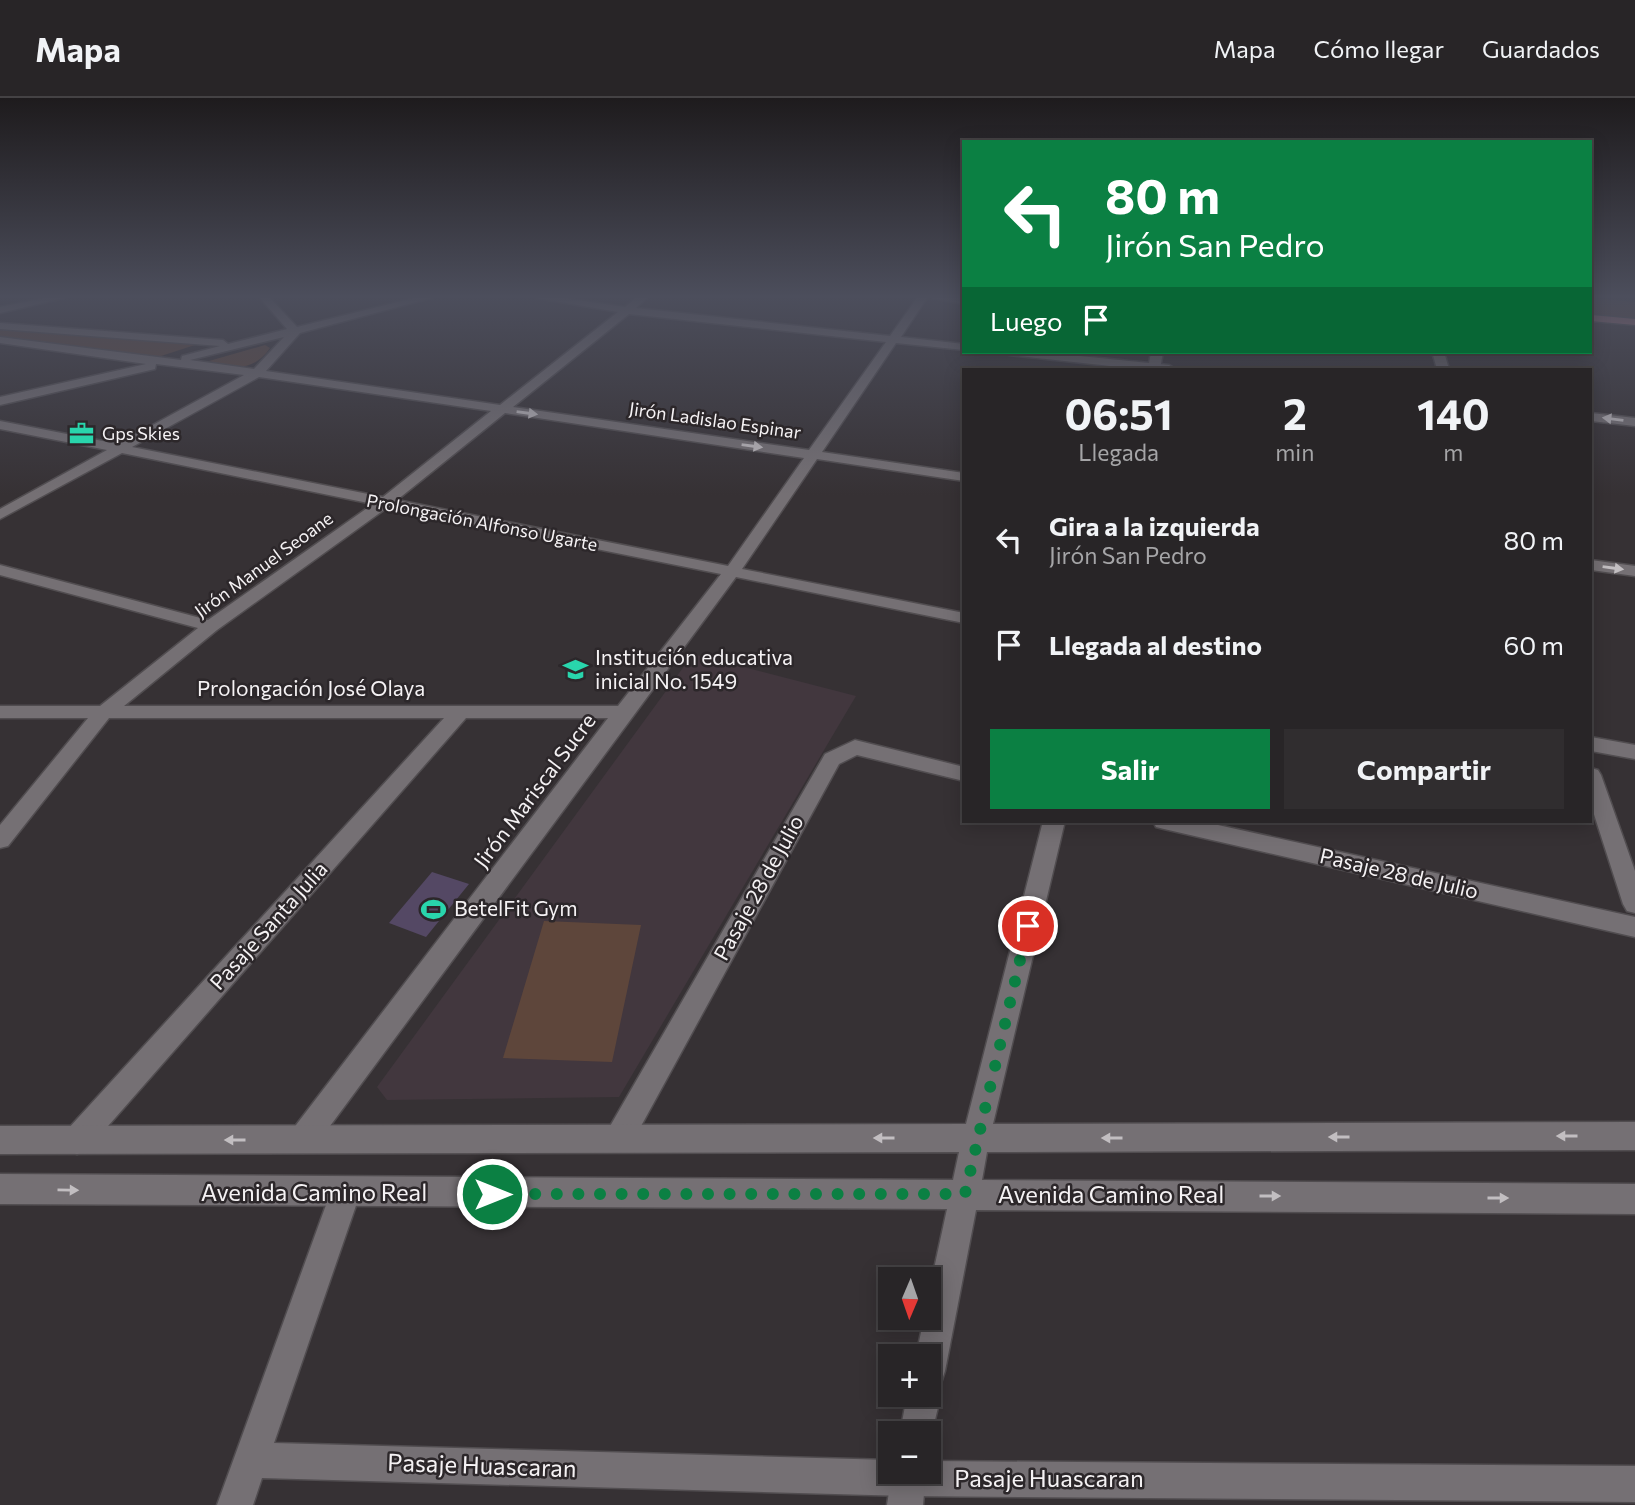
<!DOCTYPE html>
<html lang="es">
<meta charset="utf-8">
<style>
body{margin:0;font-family:Commissioner,sans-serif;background:#302d2f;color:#f1f3f6;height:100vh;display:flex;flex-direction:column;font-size:26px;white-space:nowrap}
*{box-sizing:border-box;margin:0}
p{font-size:23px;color:#a5a5a7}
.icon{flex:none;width:38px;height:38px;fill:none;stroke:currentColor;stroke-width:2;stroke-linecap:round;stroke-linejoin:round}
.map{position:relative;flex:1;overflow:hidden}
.details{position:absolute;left:962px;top:270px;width:630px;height:455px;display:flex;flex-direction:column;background:#282527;border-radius:0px;box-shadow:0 4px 18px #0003,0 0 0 2px #444244}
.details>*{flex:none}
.guide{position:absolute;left:962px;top:42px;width:630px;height:214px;border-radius:0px;box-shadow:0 4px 18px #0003,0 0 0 2px #444244;background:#0b8043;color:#fff;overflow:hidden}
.needle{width:46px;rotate:182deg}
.controls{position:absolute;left:878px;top:1169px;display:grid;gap:14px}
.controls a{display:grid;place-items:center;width:63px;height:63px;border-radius:0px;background:#282527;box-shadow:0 4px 18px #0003,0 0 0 2px #444244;font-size:35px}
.pin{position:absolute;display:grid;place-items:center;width:60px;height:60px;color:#fff;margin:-30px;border:4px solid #fff;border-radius:50%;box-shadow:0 2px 7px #0007}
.me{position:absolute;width:77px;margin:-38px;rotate:90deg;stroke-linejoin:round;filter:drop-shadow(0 0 5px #0008)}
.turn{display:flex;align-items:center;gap:24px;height:147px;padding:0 28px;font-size:32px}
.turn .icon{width:91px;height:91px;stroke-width:2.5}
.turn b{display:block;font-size:49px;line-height:60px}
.then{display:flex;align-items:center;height:66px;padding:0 28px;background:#0003;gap:14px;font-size:26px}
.eta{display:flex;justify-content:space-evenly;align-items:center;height:119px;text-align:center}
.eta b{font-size:42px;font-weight:700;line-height:49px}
.action{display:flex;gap:14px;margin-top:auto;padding:14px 28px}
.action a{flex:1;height:80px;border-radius:0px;background:#0b8043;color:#fff;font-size:28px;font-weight:700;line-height:80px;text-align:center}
.action a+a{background:#302d2f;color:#f1f3f6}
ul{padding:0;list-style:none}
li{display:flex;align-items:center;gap:21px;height:105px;padding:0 28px}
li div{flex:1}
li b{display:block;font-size:26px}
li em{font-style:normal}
header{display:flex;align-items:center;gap:42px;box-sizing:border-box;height:98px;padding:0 35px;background:#282527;border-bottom:2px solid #444244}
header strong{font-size:33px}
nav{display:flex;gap:38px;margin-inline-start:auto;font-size:24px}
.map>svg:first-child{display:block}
.built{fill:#42373e}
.green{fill:#5e463b}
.building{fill:#544864}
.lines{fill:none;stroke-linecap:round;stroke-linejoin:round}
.street-casing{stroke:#514d50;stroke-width:3}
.secondary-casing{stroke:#514d50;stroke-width:3}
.primary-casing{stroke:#514d50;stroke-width:3}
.street{fill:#757074;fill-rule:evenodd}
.secondary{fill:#757074;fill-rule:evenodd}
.primary{fill:#c5808d;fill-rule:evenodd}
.oneway{fill:#c2bec1}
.route{stroke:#0b8043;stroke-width:12;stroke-dasharray:0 21.6}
.labels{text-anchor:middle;stroke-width:5;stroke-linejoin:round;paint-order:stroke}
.far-street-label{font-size:18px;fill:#f5f2f4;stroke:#2c272a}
.far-poi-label{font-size:18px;fill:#f5f2f4;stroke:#2c272a;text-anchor:start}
.poi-label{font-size:21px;fill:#f5f2f4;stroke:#2c272a;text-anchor:start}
.street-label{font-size:21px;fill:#f5f2f4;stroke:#2c272a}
.near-street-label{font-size:24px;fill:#f5f2f4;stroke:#2c272a}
</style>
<header>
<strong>Mapa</strong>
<nav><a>Mapa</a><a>Cómo llegar</a><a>Guardados</a></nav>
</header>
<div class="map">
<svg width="1635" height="1407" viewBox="0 0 1635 1407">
<rect width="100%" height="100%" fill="#363134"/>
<path class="built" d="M693 556 856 598 619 999 387 1002 377 989Z"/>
<path class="green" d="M1591 200 1635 204V220L1591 216Z
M0 231 194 245 198 246 158 259H145L0 240Z
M265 247 270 250C254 273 234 272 209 263Z
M544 823 641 827 612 964 503 960Z"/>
<path class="building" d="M432 774 469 786 426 839 389 825Z"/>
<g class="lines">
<defs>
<path id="street" d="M45 200H64L0 215V209Z
M260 200H270L297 229 414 200H431L300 235 266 273 500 307 618 214 537 200H563L625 209 636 200H647L636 210 890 238 917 200H927L901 239 964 246V252L896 245 822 354 964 375V383L817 361 742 471 964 515V525L736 479 313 1051 303 1055 293 1051 289 1041 293 1031 608 620H466L87 1052 77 1056 67 1052 63 1042 67 1032 444 620H109L8 748 0 750V727L88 620H0V608H100L198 530 0 477V467L208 522 373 406 122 355 0 421V411L107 352 0 331V323L118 346 244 277 156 266 155 271 0 307V299L146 266 0 245V239L181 262 182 258 220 248 0 231V225L223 242 228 246 287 231ZM629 216 886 244 809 352 513 309ZM284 239 254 271 190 262ZM259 279 491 313 383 399 132 349ZM505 315 804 360 728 468 397 402ZM388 409 721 476 618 608H124L217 532Z
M932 200H964V206Z
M1003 254H1040L1169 267 1175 271H1138L1009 257Z
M1432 254H1444L1449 271H1437Z
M1591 315 1635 320V328L1591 323Z
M1591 462 1635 468V478L1591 472Z
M1591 639 1635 647V661L1591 653Z
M855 642 964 669V683L857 657 839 666 629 1050 619 1054 609 1050 605 1040 609 1030 825 656Z
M1591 670 1598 672 1601 677 1635 773V815L1627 813 1623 806 1591 707Z
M1153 723H1200L1635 819V839L1164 731 1156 729Z
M345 1081 355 1086 360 1096 274 1345 891 1362V1374H929V1363L1635 1368V1404L907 1398 262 1380 253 1407H217L330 1096 335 1086Z"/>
<path id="secondary" d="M1151 254H1163L1160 271H1148Z
M1043 723H1065L993 1026 1635 1024V1052L987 1054 982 1082 1635 1086V1116L976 1112 945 1273 941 1285 936 1286 941 1297 929 1347V1335H900L907 1297H929V1258H916L924 1220H929V1194L947 1111 0 1106V1076L953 1082 959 1054 0 1056V1028L966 1026Z
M892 1374H926L923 1407H887Z"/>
<path id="primary" d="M1591 217 1635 221V227L1591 223Z"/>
</defs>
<use href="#street" class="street-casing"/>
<use href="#secondary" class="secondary-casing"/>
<use href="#primary" class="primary-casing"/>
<use href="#street" class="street"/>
<use href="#secondary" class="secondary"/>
<use href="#primary" class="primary"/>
</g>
<defs><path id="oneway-solid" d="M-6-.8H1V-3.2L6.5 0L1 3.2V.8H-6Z" transform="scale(1.75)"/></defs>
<g class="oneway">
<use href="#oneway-solid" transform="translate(527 315) rotate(8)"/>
<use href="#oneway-solid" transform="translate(1613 321) rotate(-173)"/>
<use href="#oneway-solid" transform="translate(752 348) rotate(8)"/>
<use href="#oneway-solid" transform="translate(1613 470) rotate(8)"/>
<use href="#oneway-solid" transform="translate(1567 1038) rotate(180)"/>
<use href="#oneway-solid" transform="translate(1339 1039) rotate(180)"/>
<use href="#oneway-solid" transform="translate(884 1040) rotate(-180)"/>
<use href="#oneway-solid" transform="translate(1112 1040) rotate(180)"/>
<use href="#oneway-solid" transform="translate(235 1042) rotate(180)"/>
<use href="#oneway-solid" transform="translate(68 1092) rotate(1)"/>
<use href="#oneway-solid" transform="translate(1270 1098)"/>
<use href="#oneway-solid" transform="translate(1498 1100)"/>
</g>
<linearGradient id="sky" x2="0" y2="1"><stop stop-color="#1e1b1d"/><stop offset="0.5" stop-color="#4c4e5c"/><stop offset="1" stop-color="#4c4e5c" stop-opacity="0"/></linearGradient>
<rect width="1635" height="397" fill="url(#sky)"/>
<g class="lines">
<path class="route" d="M492 1096H965L1028 828"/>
</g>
<defs>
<symbol id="office-bare" viewBox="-9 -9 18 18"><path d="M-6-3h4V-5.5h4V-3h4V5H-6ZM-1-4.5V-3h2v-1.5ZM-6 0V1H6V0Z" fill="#29d5ac" stroke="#2c272a" stroke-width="2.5" paint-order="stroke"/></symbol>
<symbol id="school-bare" viewBox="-9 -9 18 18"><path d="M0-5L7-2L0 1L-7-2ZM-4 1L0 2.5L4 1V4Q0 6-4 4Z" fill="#29d5ac" stroke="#2c272a" stroke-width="2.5" paint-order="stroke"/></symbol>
<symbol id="stadium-bare" viewBox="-9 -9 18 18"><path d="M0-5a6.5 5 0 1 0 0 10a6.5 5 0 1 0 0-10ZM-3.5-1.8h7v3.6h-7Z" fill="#29d5ac" stroke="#2c272a" stroke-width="2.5" paint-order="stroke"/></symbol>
</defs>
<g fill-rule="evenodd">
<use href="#office-bare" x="64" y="318" width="35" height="35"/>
<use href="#school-bare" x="558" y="554" width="35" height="35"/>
<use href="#stadium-bare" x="416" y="794" width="35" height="35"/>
</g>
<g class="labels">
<g class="far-street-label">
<text transform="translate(715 323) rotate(8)" y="6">Jirón Ladislao Espinar</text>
<text transform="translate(482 425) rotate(11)" y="6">Prolongación Alfonso Ugarte</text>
<text transform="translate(264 467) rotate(-36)" y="6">Jirón Manuel Seoane</text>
</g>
<g class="far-poi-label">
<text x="102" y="342">Gps Skies</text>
</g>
<g class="poi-label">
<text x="595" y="567">Institución educativa<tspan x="595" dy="24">inicial No. 1549</tspan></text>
<text x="454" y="818">BetelFit Gym</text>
</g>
<g class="street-label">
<text x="311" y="598">Prolongación José Olaya</text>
<text transform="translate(535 693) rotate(-53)" y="7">Jirón Mariscal Sucre</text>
<text transform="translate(1399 776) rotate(13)" y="7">Pasaje 28 de Julio</text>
<text transform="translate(759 790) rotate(-61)" y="7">Pasaje 28 de Julio</text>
<text transform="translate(269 828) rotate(-48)" y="7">Pasaje Santa Julia</text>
</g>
<g class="near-street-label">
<text x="314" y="1103">Avenida Camino Real</text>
<text x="1111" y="1105">Avenida Camino Real</text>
<text transform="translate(482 1368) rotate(2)" y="8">Pasaje Huascaran</text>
<text x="1049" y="1389">Pasaje Huascaran</text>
</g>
</g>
</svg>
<div class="controls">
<a><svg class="needle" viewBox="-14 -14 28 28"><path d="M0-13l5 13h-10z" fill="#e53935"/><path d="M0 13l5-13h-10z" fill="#a5a5a7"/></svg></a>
<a>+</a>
<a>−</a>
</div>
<div class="pin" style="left:1028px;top:828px;background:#d93025"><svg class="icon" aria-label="arrive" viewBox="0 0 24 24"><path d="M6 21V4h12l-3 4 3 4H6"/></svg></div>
<svg class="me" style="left:492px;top:1096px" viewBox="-20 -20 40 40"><circle r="17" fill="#0b8043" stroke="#fff" stroke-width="3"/><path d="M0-11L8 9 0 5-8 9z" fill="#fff"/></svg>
<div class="guide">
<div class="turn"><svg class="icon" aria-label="left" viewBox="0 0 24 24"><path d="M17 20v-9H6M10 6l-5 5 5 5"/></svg><div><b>80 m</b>Jirón San Pedro</div></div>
<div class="then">Luego<svg class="icon" aria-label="arrive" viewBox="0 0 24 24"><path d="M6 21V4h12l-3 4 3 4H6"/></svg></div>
</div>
<section class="details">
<div class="eta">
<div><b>06:51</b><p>Llegada</p></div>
<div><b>2</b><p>min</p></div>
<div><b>140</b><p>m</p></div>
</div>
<ul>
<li><svg class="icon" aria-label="left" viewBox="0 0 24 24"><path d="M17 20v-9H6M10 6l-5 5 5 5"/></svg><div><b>Gira a la izquierda</b><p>Jirón San Pedro</p></div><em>80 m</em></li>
<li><svg class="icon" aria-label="arrive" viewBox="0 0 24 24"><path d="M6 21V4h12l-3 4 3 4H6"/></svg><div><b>Llegada al destino</b></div><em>60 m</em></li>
</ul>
<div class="action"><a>Salir</a><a>Compartir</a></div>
</section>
</div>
